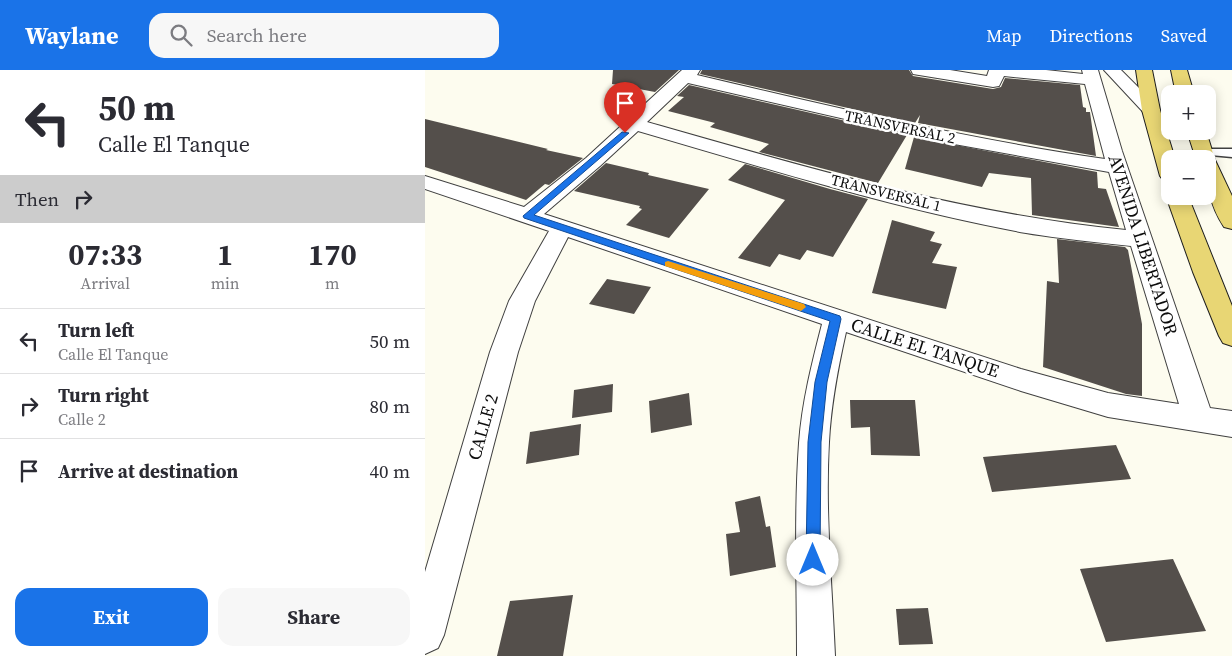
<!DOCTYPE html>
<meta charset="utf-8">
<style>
body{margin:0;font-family:"Source Serif 4",serif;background:#f7f7f7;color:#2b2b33;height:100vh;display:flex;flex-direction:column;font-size:19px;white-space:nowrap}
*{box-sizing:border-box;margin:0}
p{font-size:16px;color:#7c7c81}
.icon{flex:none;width:28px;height:28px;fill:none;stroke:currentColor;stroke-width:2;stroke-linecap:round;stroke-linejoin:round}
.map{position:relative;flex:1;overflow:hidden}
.panel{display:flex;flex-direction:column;background:#fff;width:425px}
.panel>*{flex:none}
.banner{background:#fff;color:#2b2b33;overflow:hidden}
.buttons{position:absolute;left:736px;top:15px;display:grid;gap:10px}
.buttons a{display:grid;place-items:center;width:55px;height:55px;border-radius:10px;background:#fff;box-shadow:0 2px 12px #0003;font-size:25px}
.pin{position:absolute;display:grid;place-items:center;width:42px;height:42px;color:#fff;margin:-51px -21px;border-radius:50% 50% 50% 0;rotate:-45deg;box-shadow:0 0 5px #0007}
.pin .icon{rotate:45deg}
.me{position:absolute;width:55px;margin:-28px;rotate:0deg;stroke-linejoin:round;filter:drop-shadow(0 0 4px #0008)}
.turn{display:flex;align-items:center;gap:18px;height:105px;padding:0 15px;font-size:22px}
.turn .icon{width:65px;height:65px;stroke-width:2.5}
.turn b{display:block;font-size:35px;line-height:42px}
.then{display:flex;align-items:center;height:48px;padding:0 15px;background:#0003;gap:10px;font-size:19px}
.eta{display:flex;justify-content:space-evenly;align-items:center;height:85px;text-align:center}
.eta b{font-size:30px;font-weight:700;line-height:35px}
.primary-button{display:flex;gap:10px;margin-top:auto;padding:10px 15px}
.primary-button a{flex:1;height:58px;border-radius:15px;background:#1a73e8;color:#fff;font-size:20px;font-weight:700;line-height:58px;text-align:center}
.primary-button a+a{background:#f7f7f7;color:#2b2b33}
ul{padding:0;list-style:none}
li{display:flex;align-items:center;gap:15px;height:65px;padding:0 15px;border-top:1px solid #e1e1e2}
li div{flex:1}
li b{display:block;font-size:19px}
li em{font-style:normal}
header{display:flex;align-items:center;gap:30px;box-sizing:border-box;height:70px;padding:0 25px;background:#1a73e8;color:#fff}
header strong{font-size:24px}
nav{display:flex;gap:28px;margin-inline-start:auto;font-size:18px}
.search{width:350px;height:45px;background:#f7f7f7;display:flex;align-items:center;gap:12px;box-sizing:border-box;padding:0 18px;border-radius:15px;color:#7c7c81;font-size:19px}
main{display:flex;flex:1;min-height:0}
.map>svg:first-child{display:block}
.building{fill:#544f4b}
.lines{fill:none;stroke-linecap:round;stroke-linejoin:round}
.service-casing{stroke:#404040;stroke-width:3}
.minor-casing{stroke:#404040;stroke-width:2}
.primary-casing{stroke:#1e1e1e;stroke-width:2}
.service{fill:#fff;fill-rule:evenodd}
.minor{fill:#fff;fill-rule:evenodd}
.primary{fill:#e8d674;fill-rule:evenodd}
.route{fill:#1a73e8;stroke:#114b97}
.slow{fill:#f59e0b}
.labels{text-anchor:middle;stroke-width:5;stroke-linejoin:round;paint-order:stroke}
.far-street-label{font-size:15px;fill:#0d0d0d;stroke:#fff}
.street-label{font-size:18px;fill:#0d0d0d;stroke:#fff}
</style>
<header>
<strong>Waylane</strong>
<div class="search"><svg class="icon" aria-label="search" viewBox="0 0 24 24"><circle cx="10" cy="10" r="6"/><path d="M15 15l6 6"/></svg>Search here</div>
<nav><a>Map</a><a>Directions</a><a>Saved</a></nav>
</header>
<main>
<section class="panel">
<div class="banner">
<div class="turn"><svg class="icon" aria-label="left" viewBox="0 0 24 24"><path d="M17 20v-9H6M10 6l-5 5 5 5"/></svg><div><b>50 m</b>Calle El Tanque</div></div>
<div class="then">Then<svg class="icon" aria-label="right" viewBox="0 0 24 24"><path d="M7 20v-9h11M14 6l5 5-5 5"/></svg></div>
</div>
<div class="eta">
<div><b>07:33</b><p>Arrival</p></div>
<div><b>1</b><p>min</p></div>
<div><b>170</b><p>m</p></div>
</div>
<ul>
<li><svg class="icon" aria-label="left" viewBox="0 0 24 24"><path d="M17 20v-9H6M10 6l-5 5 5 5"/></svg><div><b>Turn left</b><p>Calle El Tanque</p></div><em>50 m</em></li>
<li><svg class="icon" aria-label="right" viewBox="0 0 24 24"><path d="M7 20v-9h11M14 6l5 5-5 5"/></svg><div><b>Turn right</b><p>Calle 2</p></div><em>80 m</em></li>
<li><svg class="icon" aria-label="arrive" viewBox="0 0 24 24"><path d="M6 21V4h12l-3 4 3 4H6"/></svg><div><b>Arrive at destination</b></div><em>40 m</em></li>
</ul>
<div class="primary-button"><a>Exit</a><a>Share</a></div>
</section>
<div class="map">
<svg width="807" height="586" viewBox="0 0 807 586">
<rect width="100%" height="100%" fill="#fdfcef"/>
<path class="building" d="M188 0H254L230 22 187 14Z
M277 0H484L488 6 568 19 576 17 580 8 655 15 658 37 661 38V42H665L671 86 493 53 495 45 490 53 475 50 275 4Z
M264 15 482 65 453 113 334 82 344 74 285 57 290 53 243 41 259 27 252 26Z
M0 49 123 79 121 80 158 88 124 115 120 114 101 130 0 97Z
M489 67 672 102 673 118 681 119 694 157 607 145 606 108 564 103 557 117 480 99Z
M181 93 224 103 223 105 284 119 244 168 201 155 217 139 214 138 215 136 149 121Z
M320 94 405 119 443 129 408 187 382 180 375 190 354 184 345 197 313 188 360 130 303 110Z
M467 150 510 162 505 171 517 174 507 193 532 197 521 239 447 223Z
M632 169 700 177 703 180 717 254V326L701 324 618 297 622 211 634 213Z
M182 209 226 217 209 244 164 234Z
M188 314 187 342 147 348 149 320Z
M264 323 267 355 226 363 224 331Z
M425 330H490L495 386 446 385 445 357 426 358Z
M156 354 154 385 101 394 105 362Z
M691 375 706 409 567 422 558 387Z
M335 426 341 457 345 456 351 497 305 506 301 464 315 462 310 432Z
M748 489 781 561 681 572 655 499Z
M148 525 138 586H72L85 531Z
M503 538 508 574 474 575 471 539Z"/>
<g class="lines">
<defs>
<path id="service" d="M778 79H807V87L774 84 772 82Z"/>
<path id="minor" d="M257 0H275L272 5C407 37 542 69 680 89L660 14 579 6 574 16 568 17 494 5 488 4 486 0H525L562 6 564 0H621L658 4 657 0H673L697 81 785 338 807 341V367L683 347 596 321 421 262C413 298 406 334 404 372 400 443 407 515 410 586H372C372 515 369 444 374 373 377 332 387 293 397 254L143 167 110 231 93 282 19 565 13 578 0 584V502L65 282 84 231 124 161 0 119V106L99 137 161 88ZM263 13 529 74 684 102 701 160C537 144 380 97 222 52ZM213 61C341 98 469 139 601 163 636 169 671 172 706 176L754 334 683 323 596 299 119 144 175 96Z
M679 0H696L732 36 735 40 732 44 726 45 720 44Z"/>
<path id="primary" d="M711 0H727L735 40 750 89H745V112L738 110 735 106 717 40Z
M746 0H762L769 24H751Z
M762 61H781L790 90 807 126V159L799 157C784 134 782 115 782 89H771Z
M744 121 745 126H763L807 236V276L798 273 794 266 768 202 741 126Z"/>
</defs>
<use href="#service" class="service-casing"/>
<use href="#minor" class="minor-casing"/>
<use href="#primary" class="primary-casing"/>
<use href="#service" class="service"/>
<use href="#minor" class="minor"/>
<use href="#primary" class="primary"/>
</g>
<path class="route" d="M197 62 204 63 109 145 415 246 416 249 402 312 396 372 395 490 393 495 388 497 383 495 381 490 383 372 390 312 405 251 99 148 98 146Z"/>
<path class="slow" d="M243 191 379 234 381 237 376 241 240 196V192Z"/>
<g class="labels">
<g class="far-street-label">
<text transform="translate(475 57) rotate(12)" y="5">TRANSVERSAL 2</text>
<text transform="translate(461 123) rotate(14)" y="5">TRANSVERSAL 1</text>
</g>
<g class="street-label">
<text transform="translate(718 175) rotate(72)" y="6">AVENIDA LIBERTADOR</text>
<text transform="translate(500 278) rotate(18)" y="6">CALLE EL TANQUE</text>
<text transform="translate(58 357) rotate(-74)" y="6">CALLE 2</text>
</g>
</g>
</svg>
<div class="buttons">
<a>+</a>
<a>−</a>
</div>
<div class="pin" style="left:200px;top:63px;background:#d93025"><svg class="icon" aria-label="arrive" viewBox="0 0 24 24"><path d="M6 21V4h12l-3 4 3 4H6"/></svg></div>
<svg class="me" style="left:388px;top:490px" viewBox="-20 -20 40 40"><circle r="19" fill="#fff"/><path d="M0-13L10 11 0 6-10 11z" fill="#1a73e8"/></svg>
</div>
</main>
